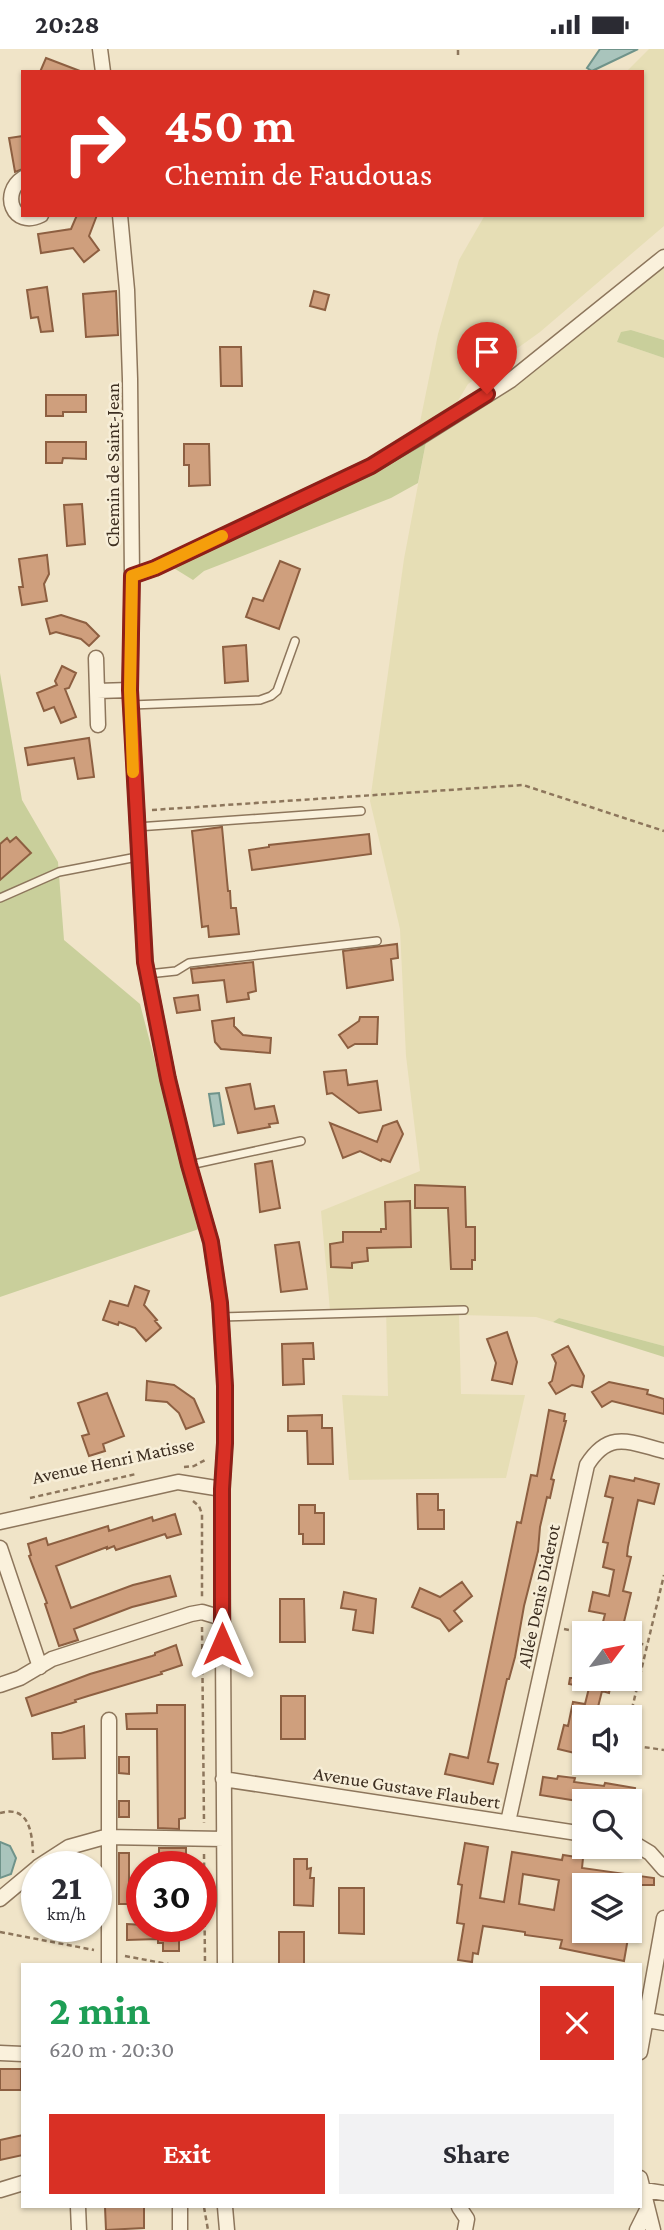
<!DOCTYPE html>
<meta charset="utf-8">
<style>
body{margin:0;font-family:"Crimson Pro",serif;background:#f2f2f3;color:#2b2b33;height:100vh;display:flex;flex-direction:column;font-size:26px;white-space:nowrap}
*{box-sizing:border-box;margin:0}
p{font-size:23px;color:#7c7c81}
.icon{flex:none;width:38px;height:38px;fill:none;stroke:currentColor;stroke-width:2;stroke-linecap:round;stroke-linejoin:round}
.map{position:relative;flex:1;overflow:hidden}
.details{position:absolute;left:21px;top:1914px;width:621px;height:245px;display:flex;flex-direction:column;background:#fff;border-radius:0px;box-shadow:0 2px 5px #0004}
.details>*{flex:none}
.top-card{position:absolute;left:21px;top:21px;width:623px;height:147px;border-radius:0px;box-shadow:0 2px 5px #0004;background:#d93025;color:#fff;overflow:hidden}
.needle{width:46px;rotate:58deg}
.tools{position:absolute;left:572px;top:1572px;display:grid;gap:14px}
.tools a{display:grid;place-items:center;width:70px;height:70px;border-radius:0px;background:#fff;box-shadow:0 2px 5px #0004;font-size:35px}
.speed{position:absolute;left:21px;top:1802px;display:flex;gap:14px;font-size:35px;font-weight:700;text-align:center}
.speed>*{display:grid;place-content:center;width:91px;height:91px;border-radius:50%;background:#fff;box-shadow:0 2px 5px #0004;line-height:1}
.speed small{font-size:18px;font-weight:400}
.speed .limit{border:10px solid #d22;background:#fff;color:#111}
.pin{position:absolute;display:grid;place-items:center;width:60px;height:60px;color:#fff;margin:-72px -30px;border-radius:50% 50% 50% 0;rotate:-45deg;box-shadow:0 0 7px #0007}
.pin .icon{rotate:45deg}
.me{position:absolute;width:77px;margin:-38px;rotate:0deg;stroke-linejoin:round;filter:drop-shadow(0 0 5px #0008)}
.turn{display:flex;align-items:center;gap:24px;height:147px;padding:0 28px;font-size:32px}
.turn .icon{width:91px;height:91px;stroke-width:2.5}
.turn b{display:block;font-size:49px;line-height:60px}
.round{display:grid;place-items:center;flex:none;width:74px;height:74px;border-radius:0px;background:#f2f2f3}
.overview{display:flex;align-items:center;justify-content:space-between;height:119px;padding:0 28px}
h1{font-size:42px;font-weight:700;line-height:52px;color:#1e9e55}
.primary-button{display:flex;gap:14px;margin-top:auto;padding:14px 28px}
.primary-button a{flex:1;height:80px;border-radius:0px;background:#d93025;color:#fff;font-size:28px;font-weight:700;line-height:80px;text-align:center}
.primary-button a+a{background:#f2f2f3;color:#2b2b33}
.status{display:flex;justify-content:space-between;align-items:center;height:49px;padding:0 35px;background:#fff;direction:ltr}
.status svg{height:19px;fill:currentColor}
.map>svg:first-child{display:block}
.farmland{fill:#e6deb5}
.green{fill:#c9cf9b}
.water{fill:#a9c4bc;stroke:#6f938a;stroke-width:2}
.building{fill:#cf9f7d;stroke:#8d5f41;stroke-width:2;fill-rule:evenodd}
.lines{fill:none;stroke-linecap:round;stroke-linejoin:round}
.service-casing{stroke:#8d765c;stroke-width:10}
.minor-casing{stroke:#8d765c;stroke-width:17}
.path{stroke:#8d765c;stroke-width:2.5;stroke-dasharray:5 3.5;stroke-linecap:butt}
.service{stroke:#faf1dc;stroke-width:7}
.minor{stroke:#faf1dc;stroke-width:14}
.route-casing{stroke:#8d1f18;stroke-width:18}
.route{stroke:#d93025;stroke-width:12}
.slow{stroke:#f59e0b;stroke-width:12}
.labels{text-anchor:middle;stroke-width:5;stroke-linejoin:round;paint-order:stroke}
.street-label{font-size:19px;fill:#3d2e20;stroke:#f7eed8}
</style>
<div class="status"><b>20:28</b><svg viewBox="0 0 49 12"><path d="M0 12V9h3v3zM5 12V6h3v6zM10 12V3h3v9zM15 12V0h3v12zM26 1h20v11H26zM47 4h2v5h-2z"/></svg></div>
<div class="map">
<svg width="664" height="2181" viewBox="0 0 664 2181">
<rect width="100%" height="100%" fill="#f0e4c8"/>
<path class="farmland" d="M649 0H664V177L540 283 468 335 456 355 419 378 438 285 459 211 485 166H642V23H626Z
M664 217V291L631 281 617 293 664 309V1297L559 1269 553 1273 536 1268 459 1266 461 1345 525 1346 506 1429 349 1431 342 1346 388 1347 386 1259 330 1261 321 1162 420 1122 406 1007 400 880 370 752 404 510 426 393 485 357 534 323Z"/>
<path class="green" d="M631 281 664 291V309L617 293 621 283Z
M426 393 418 434 391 449 204 522 193 531 172 518 319 450Z
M0 624 22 751 58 813 64 891 140 955 199 1180 0 1248Z
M559 1269 664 1297V1308L553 1273Z"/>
<path class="water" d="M600 0H638L592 22 587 19Z
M219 1044 224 1075 214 1077 209 1045Z
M0 1793 10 1797 16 1809 11 1825 0 1829Z"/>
<path class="building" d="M46 9 80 22V23H40Z
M23 87V120L15 123 9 89Z
M77 166H97L89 187 99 201 84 213 73 199 41 204 38 185 71 180Z
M47 238 53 282 41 283 38 268 31 269 27 241Z
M116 242 118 286 86 288 83 245Z
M314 242 329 246 325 261 310 257Z
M220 298H241L242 337H221Z
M46 346H86V363H63V367H46Z
M46 393H86V410L63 409 62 414H46Z
M184 395H209L210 436 189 437V416H184Z
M82 455 85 495 67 497 64 456Z
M47 506 49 525 44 535 47 552 22 556 19 538H23L19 510Z
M280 512 300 520 279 580 246 568 253 549 263 552Z
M61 566 86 574 99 587 89 597 81 590 56 583 50 585 46 570Z
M246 596 248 632 225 634 223 598Z
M62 617 76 624 69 639 65 640 76 668 61 674 54 658 44 662 37 644 57 636 55 632Z
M89 689 94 728 78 730 74 709 28 716 25 699Z
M222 778 228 842H230L231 859H236L239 885 209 888 208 877 202 878 192 782Z
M369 785 371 805 252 821 249 801 269 798V796Z
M16 788 31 804 0 831V795L7 789 10 793Z
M397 895 398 909 391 910 393 931 347 939 343 902Z
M253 913 256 942 248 944 249 950 227 953 224 931 193 934 191 920Z
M198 946 200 961 177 964 174 949Z
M360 968H378L377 995H355L348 999 339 986 359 972Z
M234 969V977L243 986 271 989 270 1004 221 1000 215 993 212 972Z
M346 1021 348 1036 377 1032 381 1061 359 1064 332 1044 327 1045 324 1023Z
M250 1035 255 1060 274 1057 278 1074 269 1075 270 1078 238 1084 226 1039Z
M397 1072 403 1085 390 1113 382 1110 381 1112 360 1102 343 1109 330 1074 377 1093 383 1077Z
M272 1112 280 1159 260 1163 255 1115Z
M415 1136 465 1138 466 1178H475V1211H472V1220H451L448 1159H415Z
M410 1152 411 1198 367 1199 368 1212 352 1214V1219L331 1218 330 1195 343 1193V1183H381V1180H386L385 1153Z
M299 1193 307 1240 281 1243 275 1196Z
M135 1237 149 1242 144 1256 157 1271 155 1272 161 1279 146 1292 135 1279 119 1273 118 1276 103 1271 110 1252 128 1257Z
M507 1283 517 1313 512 1335 492 1331 496 1314 487 1290Z
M313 1294 314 1310H303L304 1335 283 1336 282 1295Z
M568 1297 584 1327 582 1338 572 1336 556 1345 549 1334 552 1332 556 1314 552 1306Z
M147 1332 174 1336 194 1350 204 1373 186 1380 179 1364 167 1353 146 1351Z
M609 1333 648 1341 647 1345 664 1350V1365L612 1352 602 1358 592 1343Z
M107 1344 124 1387 103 1395 105 1402 89 1407 82 1387 89 1385 78 1354Z
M549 1361 565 1365 564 1372H566L551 1430 554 1431 550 1449 547 1448 540 1478 538 1502 524 1557 515 1608 509 1630H507L488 1713 498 1715 493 1735 445 1725 450 1705 468 1709 517 1473 521 1474 531 1426 537 1427Z
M322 1366V1379H332L333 1415H308L307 1382H288V1367Z
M610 1427 634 1432 635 1429 659 1435 654 1455 638 1451 628 1498 627 1507 631 1508 623 1542 631 1544 623 1577 603 1573 605 1565 589 1562 593 1543 609 1547 614 1521 603 1518 608 1494 603 1493 613 1449 605 1447Z
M417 1445H438V1461H444V1480H418Z
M299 1456H315V1464H324V1495H303V1485H299Z
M175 1465 181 1485 167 1489 165 1485 116 1501 114 1497 107 1500V1498L56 1517 71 1559 133 1536 170 1527 176 1547 132 1558 74 1580 78 1591 59 1597 45 1555 47 1554 29 1507 31 1506 28 1495 46 1489 48 1496 108 1477 109 1482 152 1468 153 1472Z
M462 1533 472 1547 454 1562 462 1572 449 1582 440 1570 412 1558 420 1539 440 1548Z
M344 1543 376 1550 373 1584 353 1581 356 1561 341 1559Z
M280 1550H304L305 1593H280Z
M176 1596 182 1616 161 1623 162 1625 88 1647 75 1651 76 1653 32 1667 26 1649 90 1625 152 1607 155 1606V1604Z
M570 1629H612L609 1644 602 1642 598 1658 617 1662 616 1668H584L583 1706 558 1700 564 1676 568 1677 573 1653 585 1655 589 1639 569 1635Z
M281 1647H305V1690H281Z
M157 1656H185V1769L179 1770V1780L158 1779 157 1680H127L126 1665 157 1664Z
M84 1677 85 1709 53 1710 52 1684H61Z
M119 1708H129V1725L119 1724Z
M558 1727 575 1729 574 1733 604 1737 605 1734 635 1739 633 1752H612L584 1747V1753L540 1746 543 1728 557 1730Z
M119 1752H129V1768H119Z
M465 1794 488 1798 480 1849 504 1853 512 1803 562 1811 563 1806 583 1809 582 1819 654 1829V1836H584V1881L602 1882V1885L628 1889 624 1912 560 1899 562 1891 525 1886V1883L483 1877 478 1905 473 1904 472 1913 458 1911 464 1875 457 1874 462 1836 458 1835ZM523 1825 559 1831 554 1861 519 1855Z
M159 1799H186V1818H159Z
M119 1804H129V1855H119Z
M294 1810H307V1820L311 1819 310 1829H314L313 1857 294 1856Z
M339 1839H364V1885L339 1884Z
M127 1875 179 1878V1902H163V1894H158V1890L127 1891Z
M279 1883H304V1916H279Z
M0 2020H21V2041H0Z
M23 2086V2106L0 2111V2091Z
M105 2158H144V2179L106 2181Z"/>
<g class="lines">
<defs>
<path id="service" d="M131 656 260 651 271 647 277 642 295 592
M137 778 361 762
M0 849 59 823 137 808
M148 925 176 922 189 914 377 892
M190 1116 301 1092
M221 1268 464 1261"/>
<path id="minor" d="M100 0 103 23
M23 129C0 144 13 180 41 166
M120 166 127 241 130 330 132 527 130 641 145 913 168 1030 189 1116 211 1193 220 1254 225 1337V1394L222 1440 225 1916
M132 527 155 519 371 417 417 390 511 331 664 208
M96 609 98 676
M97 642 130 641
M0 1473 178 1433 222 1440
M0 1499 40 1618
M0 1636 20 1629 52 1610 191 1565 202 1563 222 1569
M223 1730 584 1785
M508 1773 587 1416C609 1381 629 1393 664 1402
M630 1792 650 1804 664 1820
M38 1818 69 1798 105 1788 224 1790
M0 1850 37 1819
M109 1916V1671
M647 1971 664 1974
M640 2003 664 1869
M0 2004 23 2005
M640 2129 653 2181
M0 2141 23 2134
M644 2141 664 2144
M78 2158 79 2181
M180 2158V2181
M225 2158 227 2181
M459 2158 467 2170 465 2181
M637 2181 647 2161"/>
</defs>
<use href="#service" class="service-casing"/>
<use href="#minor" class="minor-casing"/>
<path class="path" d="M458 6V0
M152 761 523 736 664 782
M184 1418 194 1417 207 1410
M30 1449 136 1425
M193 1452 199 1457 202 1465V1550
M202 1578 204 1774
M564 1580 585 1584
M630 1593 647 1596
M630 1668 664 1526
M630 1691 637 1697 664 1701
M0 1764C29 1756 32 1783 33 1804
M204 1805 205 1916
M0 1883 94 1901
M125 1907 173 1916
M204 2158 208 2181"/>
<use href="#service" class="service"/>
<use href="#minor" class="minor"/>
</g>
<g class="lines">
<defs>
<path id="route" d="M222 1595V1440L225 1394V1337L220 1254 211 1193 189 1116 168 1030 145 913 130 641 132 527 155 519 371 417 487 345"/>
</defs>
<use href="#route" class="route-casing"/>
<use href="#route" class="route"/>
<path class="slow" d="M133 723 130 641 132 527 155 519 222 487"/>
</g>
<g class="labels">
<g class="street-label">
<text transform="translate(112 416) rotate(-90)" y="7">Chemin de Saint-Jean</text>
<text transform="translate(113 1411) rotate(-12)" y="7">Avenue Henri Matisse</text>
<text transform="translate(538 1547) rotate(-78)" y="7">Allée Denis Diderot</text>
<text transform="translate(407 1738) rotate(9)" y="7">Avenue Gustave Flaubert</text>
</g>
</g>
</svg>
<div class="tools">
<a><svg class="needle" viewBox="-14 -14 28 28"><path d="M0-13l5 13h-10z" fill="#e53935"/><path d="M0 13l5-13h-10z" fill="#7c7c81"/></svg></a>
<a><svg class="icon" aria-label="sound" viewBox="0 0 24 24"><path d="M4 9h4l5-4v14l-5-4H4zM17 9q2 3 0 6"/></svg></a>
<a><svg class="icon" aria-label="search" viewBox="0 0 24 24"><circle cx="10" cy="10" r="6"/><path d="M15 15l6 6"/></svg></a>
<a><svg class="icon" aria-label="layers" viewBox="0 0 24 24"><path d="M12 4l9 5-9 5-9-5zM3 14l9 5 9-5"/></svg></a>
</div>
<div class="speed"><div>21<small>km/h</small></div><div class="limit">30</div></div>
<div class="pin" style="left:487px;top:345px;background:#d93025"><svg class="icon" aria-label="arrive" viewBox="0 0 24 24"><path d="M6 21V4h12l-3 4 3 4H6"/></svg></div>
<svg class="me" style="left:222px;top:1595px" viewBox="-20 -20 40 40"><path d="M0-17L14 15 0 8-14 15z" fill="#d93025" stroke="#fff" stroke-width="4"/></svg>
<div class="top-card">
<div class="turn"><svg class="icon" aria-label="right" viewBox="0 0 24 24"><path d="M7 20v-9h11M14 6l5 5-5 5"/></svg><div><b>450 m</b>Chemin de Faudouas</div></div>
</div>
<section class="details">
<div class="overview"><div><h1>2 min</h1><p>620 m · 20:30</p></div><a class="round" style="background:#d93025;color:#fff"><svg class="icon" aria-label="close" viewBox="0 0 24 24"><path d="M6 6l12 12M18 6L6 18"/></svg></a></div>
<div class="primary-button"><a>Exit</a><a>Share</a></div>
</section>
</div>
